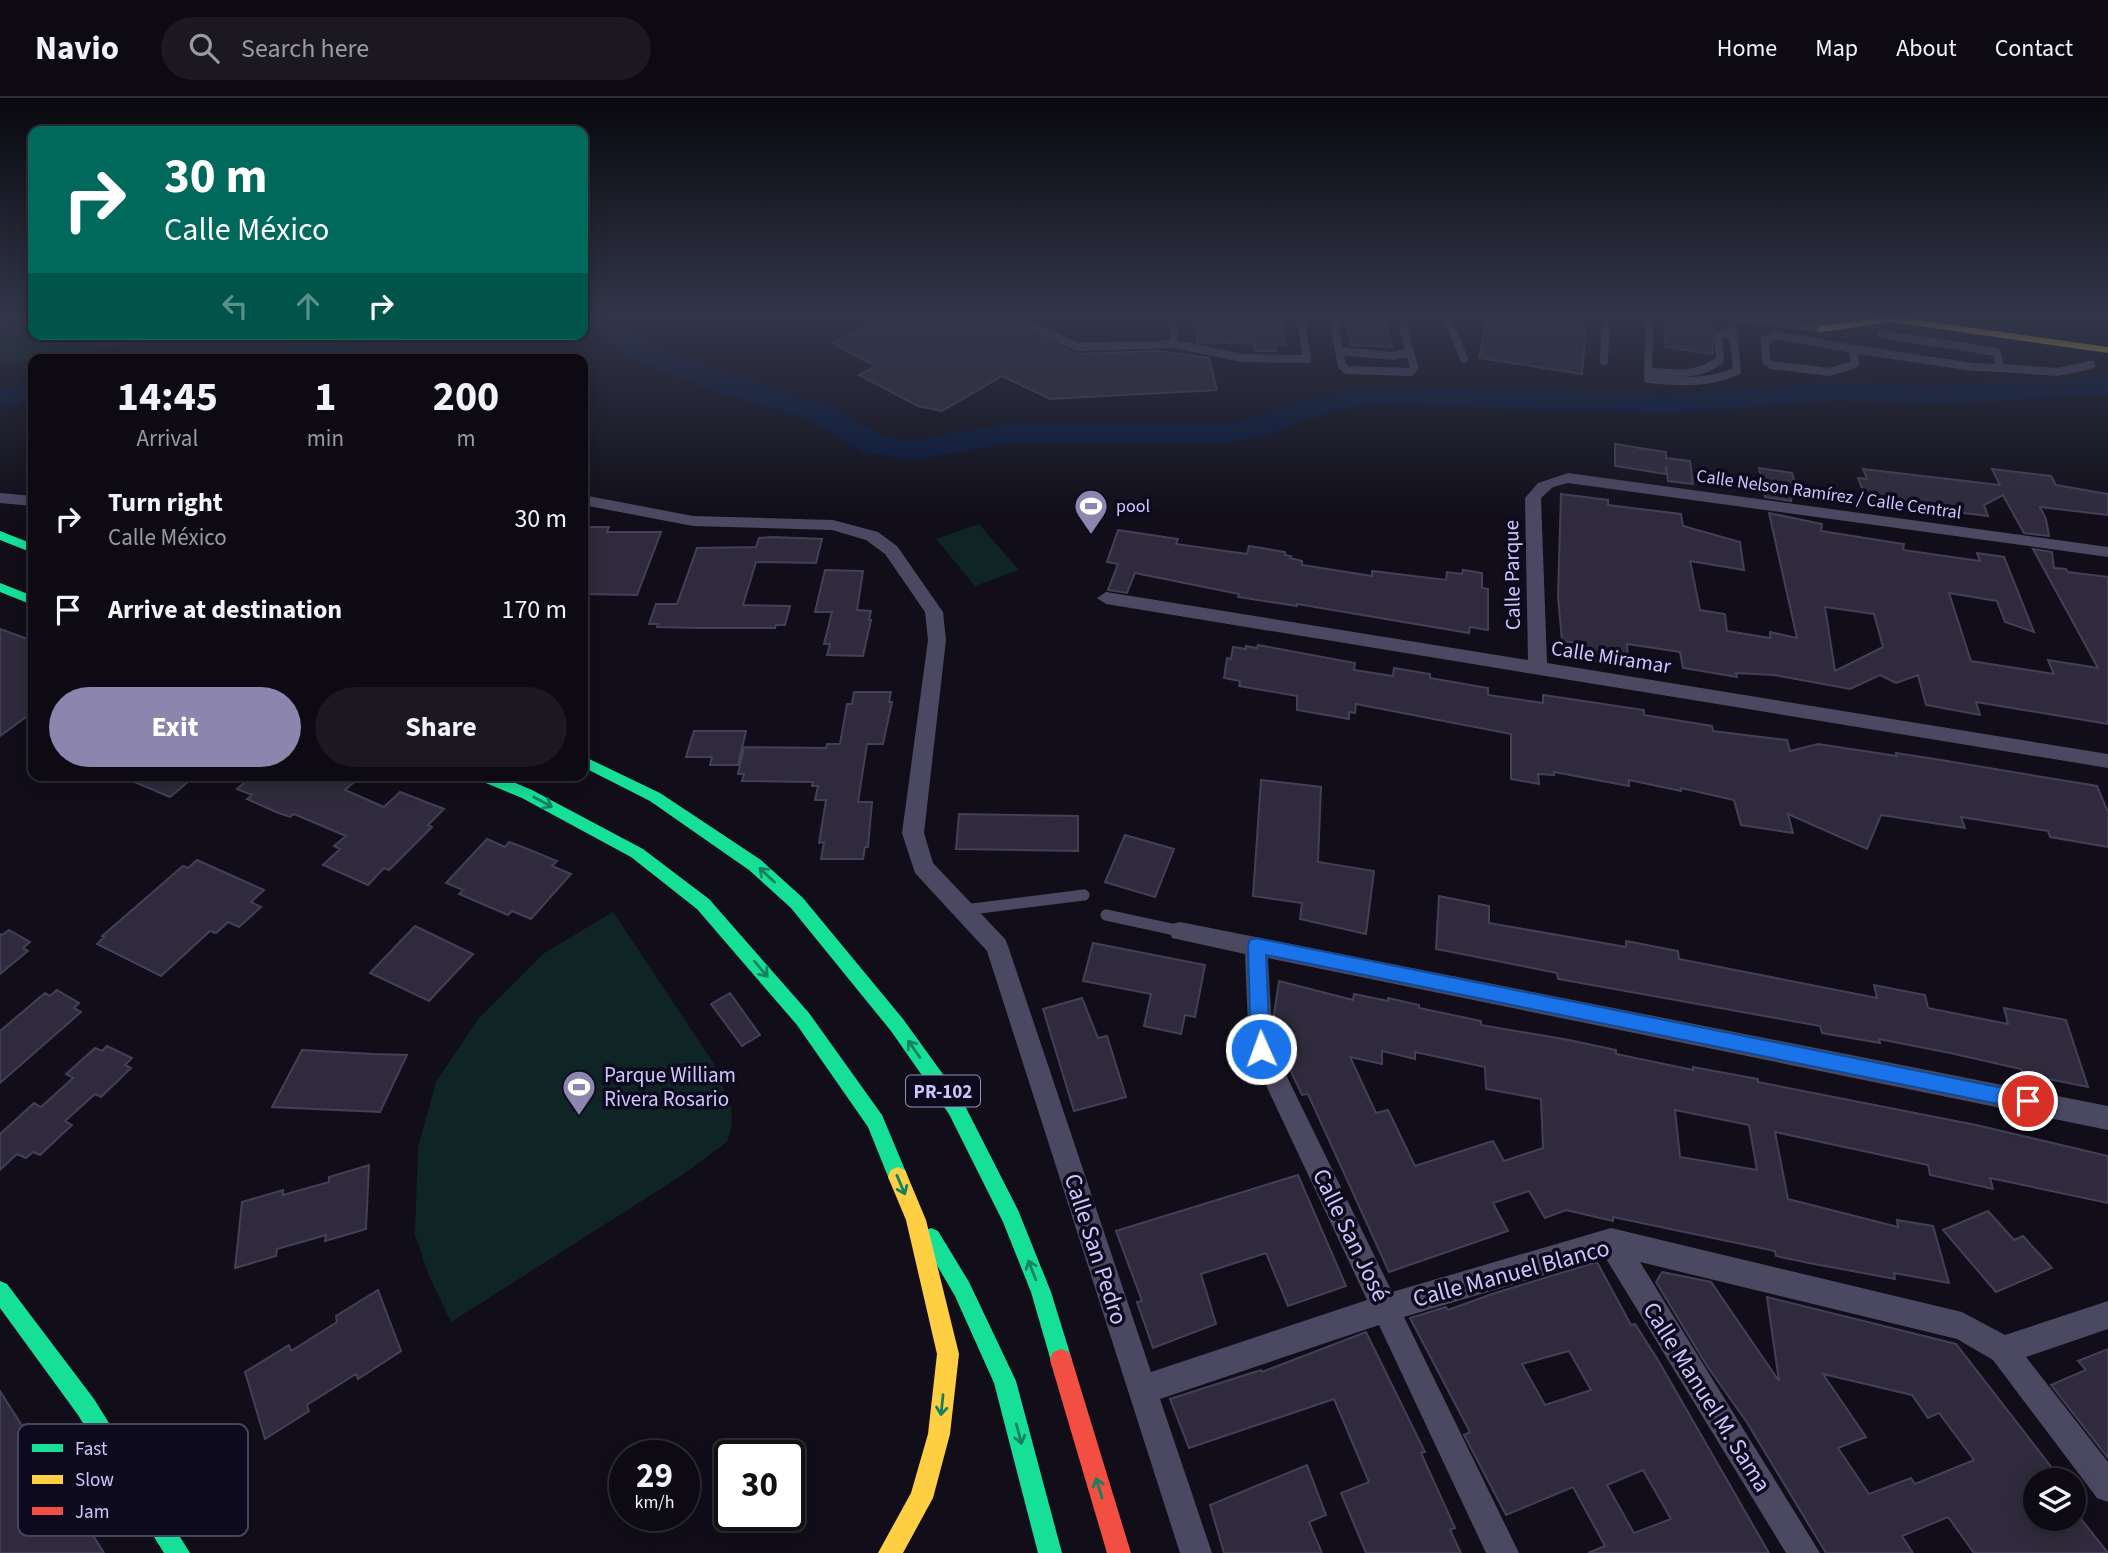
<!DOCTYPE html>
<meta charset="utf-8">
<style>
body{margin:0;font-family:"Source Sans 3",sans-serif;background:#1b1821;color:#f1f3f6;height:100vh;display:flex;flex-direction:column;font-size:26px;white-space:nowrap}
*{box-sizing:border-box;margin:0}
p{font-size:23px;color:#9a9aa0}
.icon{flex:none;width:38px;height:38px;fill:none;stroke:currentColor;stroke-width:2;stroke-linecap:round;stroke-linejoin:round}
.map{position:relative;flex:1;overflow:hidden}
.side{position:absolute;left:28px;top:256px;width:560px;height:427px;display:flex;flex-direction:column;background:#0d0a13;border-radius:14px;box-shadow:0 4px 18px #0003,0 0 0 2px #2d2b33}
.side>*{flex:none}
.top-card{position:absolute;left:28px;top:28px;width:560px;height:214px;border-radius:14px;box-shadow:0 4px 18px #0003,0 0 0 2px #2d2b33;background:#00695c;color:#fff;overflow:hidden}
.controls{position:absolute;left:2023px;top:1370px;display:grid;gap:14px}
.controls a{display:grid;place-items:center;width:63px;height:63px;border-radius:50%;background:#0d0a13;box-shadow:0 4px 18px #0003,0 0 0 2px #2d2b33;font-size:35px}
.speed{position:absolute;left:609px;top:1342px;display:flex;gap:14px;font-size:35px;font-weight:700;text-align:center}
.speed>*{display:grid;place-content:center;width:91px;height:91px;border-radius:50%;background:#0d0a13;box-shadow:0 4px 18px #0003,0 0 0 2px #2d2b33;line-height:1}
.speed small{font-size:18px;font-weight:400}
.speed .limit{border:4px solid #111;border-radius:10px;background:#fff;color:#111}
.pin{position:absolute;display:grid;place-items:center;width:60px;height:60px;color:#fff;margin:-30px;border:4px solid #fff;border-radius:50%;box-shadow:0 2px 7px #0007}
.me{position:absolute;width:77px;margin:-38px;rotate:358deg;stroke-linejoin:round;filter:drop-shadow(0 0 5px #0008)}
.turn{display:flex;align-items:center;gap:24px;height:147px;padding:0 21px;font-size:32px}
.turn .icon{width:91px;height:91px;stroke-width:2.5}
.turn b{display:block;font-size:49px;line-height:60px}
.lanes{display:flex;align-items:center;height:66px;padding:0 21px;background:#0003;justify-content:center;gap:35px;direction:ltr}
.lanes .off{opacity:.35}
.eta{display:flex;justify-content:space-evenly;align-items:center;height:119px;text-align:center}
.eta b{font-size:42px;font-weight:700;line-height:49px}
.action{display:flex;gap:14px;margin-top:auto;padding:14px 21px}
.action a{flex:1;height:80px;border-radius:42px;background:#8c86ae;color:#fff;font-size:28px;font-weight:700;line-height:80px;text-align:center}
.action a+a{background:#1b1821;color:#f1f3f6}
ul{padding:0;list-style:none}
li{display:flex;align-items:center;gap:21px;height:91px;padding:0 21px}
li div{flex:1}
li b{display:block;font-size:26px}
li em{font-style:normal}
header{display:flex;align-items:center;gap:42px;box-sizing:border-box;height:98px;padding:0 35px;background:#0d0a13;border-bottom:2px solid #2d2b33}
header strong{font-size:33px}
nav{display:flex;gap:38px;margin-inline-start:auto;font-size:24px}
.search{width:490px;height:63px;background:#1b1821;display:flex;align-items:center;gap:18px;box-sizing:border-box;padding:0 24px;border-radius:38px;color:#9a9aa0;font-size:26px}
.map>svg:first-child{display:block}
.green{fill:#0e2425}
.water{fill:#061638}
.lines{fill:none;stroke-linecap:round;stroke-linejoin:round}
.river{fill:#061638;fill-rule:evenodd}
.building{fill:#2f2b3c;stroke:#443f58;stroke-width:2;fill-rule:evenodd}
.lane-far1{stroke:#4b4962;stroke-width:8}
.lane{stroke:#4b4962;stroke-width:11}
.street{fill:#4b4962;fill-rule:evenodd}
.fast{fill:#16e098;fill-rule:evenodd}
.slow{fill:#ffcf43;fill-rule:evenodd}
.jam{fill:#f24e42;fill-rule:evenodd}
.oneway{stroke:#128061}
.route{fill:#1a73e8;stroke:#114b97;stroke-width:2}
.labels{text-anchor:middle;stroke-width:7;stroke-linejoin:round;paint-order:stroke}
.far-street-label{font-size:18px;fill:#cfc6ff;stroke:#0e0a1d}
.far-poi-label{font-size:18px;fill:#cfc6ff;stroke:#0e0a1d;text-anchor:start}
.shield{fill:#0e0a1d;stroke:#958ebb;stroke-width:2}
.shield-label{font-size:19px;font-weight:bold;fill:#cfc6ff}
.street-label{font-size:21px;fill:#cfc6ff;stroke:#0e0a1d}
.poi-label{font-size:21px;fill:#cfc6ff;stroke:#0e0a1d;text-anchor:start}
.near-street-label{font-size:24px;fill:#cfc6ff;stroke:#0e0a1d}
.key{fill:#0e0a1d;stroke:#484261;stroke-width:2}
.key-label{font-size:19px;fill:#cfc6ff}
</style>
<header>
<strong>Navio</strong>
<div class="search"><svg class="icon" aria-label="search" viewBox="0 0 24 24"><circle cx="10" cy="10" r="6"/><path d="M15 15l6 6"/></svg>Search here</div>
<nav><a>Home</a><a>Map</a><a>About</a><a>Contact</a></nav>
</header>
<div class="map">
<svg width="2108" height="1455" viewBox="0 0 2108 1455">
<rect width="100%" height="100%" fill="#110e19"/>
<path class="green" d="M0 217H33V236H191L0 267Z
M979 426 1019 472 975 488 936 441Z
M613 814 714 966 731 1010 732 1028 727 1044 681 1078 451 1224 429 1178 415 1136 418 1049 436 984 479 920 543 856Z"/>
<path class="water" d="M390 236H455L299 261H198C262 251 327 248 390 236Z
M33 286V303L0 308V291Z"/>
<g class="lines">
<path class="river" d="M583 219 627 228 651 247 723 275 826 306 885 339 916 342 1008 325H1228L1250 321 1289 306 1369 288 1671 296 1836 284 1936 288 2108 279V297L1936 306 1836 302 1671 316 1369 306 1310 320 1269 337 1228 345H1008L916 362 865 355 804 320 701 289 629 259 608 241 581 236Z"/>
</g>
<path class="building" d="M889 217H992L1076 256 1160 253 1209 260 1217 292 1050 301 1002 278 942 313 918 308 859 277 876 268 832 245Z
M1196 217H1280L1285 247 1275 246 1276 253H1255L1254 246 1197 244Z
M1345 217 1385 219 1392 249 1351 247Z
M1488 217H1528L1586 226 1582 276 1479 260Z
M1664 222 1716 229 1712 236 1713 256 1665 249Z
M1615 346 1666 354V360L1690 363 1693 386 1668 383 1666 368V376L1615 368Z
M1759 370 1792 375 1798 397 1792 396 1791 403 1765 399Z
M1863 371 2000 387 1992 371 2051 378 2056 387 2108 396V417L2040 409 2046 421 2049 438 2024 435 2003 397 1984 407 1988 418 1867 403 1858 380 1867 381Z
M1561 396 1608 402V407L1681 416 1683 428 1740 444 1744 472 1690 463 1700 512 1725 516 1727 533 1770 540V534L1797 540 1769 415 1822 426 1821 433 1904 446 1903 452 1980 463 1977 455 2004 459 2034 534 2005 524 1997 503 1949 495 1971 563 2054 576 2048 562 2098 570 2033 451 2052 454 2054 470 2066 471 2068 474 2108 479V626L1976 604 1980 617 1926 607 1918 577 1896 585 1880 577 1850 591 1774 577 1736 575 1737 579 1683 570 1680 554 1627 546 1628 562 1598 557 1599 564 1579 561 1578 545 1562 543 1558 498ZM1825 509 1874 516 1883 549 1835 573Z
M583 429H609L607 434H661L637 497 583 496Z
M1118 432 1178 441 1176 446 1247 456 1249 448 1285 454V457L1291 458 1290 460 1302 463V467L1372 478V473L1446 482 1447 474 1462 476 1463 472 1482 475V490L1488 491V532L1470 529 1469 535 1297 506V508L1238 499 1239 496 1135 475 1127 495 1108 492 1118 466 1107 464Z
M772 439 822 441 816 465 756 464 743 507 790 508 785 527H776L775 530H700L657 529 658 526H649L656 506H677L697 450 756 449 759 440Z
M825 472 863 473 857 512 871 513 869 522H871L863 558 827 557 830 546H824L832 514H815Z
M0 531 33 543V614L0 638Z
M1258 547 1355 565 1354 572 1393 578 1394 570 1430 576V580L1488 590V597L1543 605V597L1644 612V617L1712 628 1713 633 1787 642 1790 653 1818 646 1897 658 1896 655 1941 662 2097 688 2108 714V749L2050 739 2048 733 1961 719 1965 730 1881 717 1867 751 1788 716 1793 735 1741 727 1734 702 1681 690V693L1629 682V688L1554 674V677L1538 676 1539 686 1511 681V636L1356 606 1355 615 1349 614V621L1297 612V598L1239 588 1240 583 1224 580 1227 560 1231 561 1233 549 1246 551V548L1257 550Z
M854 594H891L889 604H892L883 646H867L858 704H872L868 749H865L863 761H821L824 744 819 745 826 702H815L818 688H812L813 684 742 683 744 676H738L744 649 826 650 827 646H840L847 606H852Z
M694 633H746L738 667H710L712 659H686Z
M118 677H196L170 699Z
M253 677H362L345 692 384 709 400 694 444 711 428 727 432 729 389 772 384 770 368 787 323 767 340 751 334 748 346 738 294 716 290 719 276 714 247 701 252 697 237 691Z
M1261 682 1321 689 1318 764 1374 773 1366 836 1300 821 1302 805 1253 798Z
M959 716 1078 718V753L956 751Z
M1125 737 1174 751 1155 799 1105 784Z
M487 741 505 749 509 744 525 750 557 763 552 768 571 776 531 821 512 813 508 817 459 796 463 792 446 785Z
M197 762 264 792 251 804 261 809 239 829 228 824 216 835 210 833 161 878 97 846 104 839 102 838 183 768 188 770Z
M1439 798 1489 808V825L1626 849V843L1678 853 1679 861 1877 900 1874 887 1925 897 1928 910 2008 926 2004 910 2066 922 2088 989 2023 976 2021 971 1950 955 1879 941 1880 945 1822 935 1820 928 1558 881 1557 875 1436 851Z
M415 828 473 856 429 903 370 875Z
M9 832 30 844 23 850 28 853 0 876V836L2 837Z
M1093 845 1205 867 1195 919 1185 917 1181 936 1144 928 1151 896 1083 883Z
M1279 883 1353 902 1354 896 1388 903V900L1419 907V910L1481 923V927L1569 942 1616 952V956L1693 972V969L1758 981V984L1976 1027 2108 1058V1105L1990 1080 1993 1091 1930 1077 1928 1067 1775 1034 1788 1101 1898 1129 1897 1122 1933 1128 1949 1185 1894 1175 1895 1181 1809 1165 1776 1158 1775 1153 1613 1119V1123L1566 1112 1545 1120 1529 1093 1493 1105 1508 1133 1389 1174 1308 996 1302 997 1275 940 1274 916ZM1382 953 1415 961V954L1485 969 1486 991 1541 1001 1543 1050 1504 1063 1493 1043 1415 1068 1388 1012 1376 1015 1350 959 1382 966ZM1675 1012 1749 1027 1757 1072 1680 1059Z
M57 892 79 905 74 910 81 914 0 985V933L45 895 50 898Z
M730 895 760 937 742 948 711 906Z
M1082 900 1098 940 1107 938 1126 999 1074 1013 1043 911Z
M107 948 132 960 125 967 131 970 101 999 95 996 65 1023 72 1027 40 1057 33 1054 26 1060 17 1056 0 1072V1036L34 1005 41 1009 73 980 66 976 95 950 102 953Z
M302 952 374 956 407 957 380 1014 272 1009Z
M369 1067 366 1131 325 1143 326 1137 277 1151 276 1158 235 1170 242 1104 283 1092V1097L329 1084V1079Z
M1298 1077 1346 1188 1288 1208 1266 1155 1201 1176 1216 1226 1153 1250 1137 1204 1142 1203 1116 1133Z
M1988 1113 2014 1142 2023 1138 2052 1170 1996 1194 1943 1132Z
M1597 1164 1631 1227 1635 1226 1658 1262 1769 1455H1588L1605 1448 1573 1389 1506 1417 1464 1337 1470 1334 1410 1220 1446 1209 1448 1212 1492 1196ZM1569 1253 1591 1292 1545 1307 1522 1266ZM1643 1372 1671 1421 1634 1435 1607 1387Z
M1662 1174 1711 1184 1779 1283 1767 1199 1956 1246 2059 1379 2050 1382H2035V1421H2081L2108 1455H1974L1948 1419 1902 1438 1913 1455H1826L1746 1323 1707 1268 1656 1184ZM1823 1276 1912 1297 1928 1320 1939 1315 1974 1362 1915 1386 1911 1380 1869 1396 1838 1350 1866 1339Z
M378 1192 401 1253 358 1281 356 1276 307 1307 309 1313 265 1341 245 1274 289 1247 291 1253 337 1224 336 1218Z
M1366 1234 1425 1354 1421 1355 1455 1430 1450 1432 1461 1455H1366L1341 1395 1369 1384 1334 1301 1189 1350 1170 1301 1261 1272 1262 1274Z
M2108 1251V1360L2051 1287 2086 1272 2078 1263Z
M0 1293 33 1345 38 1341 69 1388 64 1392 104 1455H0Z
M1307 1367 1326 1417 1309 1424 1322 1455H1224L1210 1407Z"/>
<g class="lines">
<path class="lane-far1" d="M1004 217 1078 249 1174 246 1243 260 1307 261 1300 217
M1173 217 1174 246
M1332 217 1342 268 1347 272 1411 274 1414 269 1400 217
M1446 217 1464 261
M1597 217 1606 218 1604 263
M1650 217 1648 281C1679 284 1708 286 1737 273L1731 217
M1775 237 1853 251 1855 266 1830 274 1771 267 1766 263 1765 242Z
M1853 251 1973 269 2001 270 1996 254 1881 236
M1340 253 1394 258 1410 254
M2001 270 2057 274 2091 267
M1648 273C1674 276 1698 279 1720 262L1718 236 1733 235"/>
<path class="lane" d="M964 812 1084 797
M1106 817 1180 833"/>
<path class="street" d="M1720 217H1753L1821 227 1828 231 1821 235 1727 221Z
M1568 375 2108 449V459L1568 385 1553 389 1541 400 1547 565 2108 656V670L1106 506 1097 500 1106 494 1528 562 1525 400 1538 385Z
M0 395 33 398V408L0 405Z
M583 397 693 418 833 422 878 434 897 448 943 514 946 542 924 735 933 765 1005 841 1008 848 1151 1274 1367 1202 1249 951 1245 856 1172 840 1169 833 1172 826 1180 824 2108 1008V1032L1268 860 1273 950 1392 1194 1611 1130 1962 1214 2005 1237 2108 1203V1231L2026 1259 2108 1364V1404L2097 1400 1993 1262 1957 1241 1640 1164 1820 1455H1786L1605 1159 1404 1219 1519 1455H1486L1379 1227 1160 1301 1212 1455H1180L987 853 915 775 902 735 928 542 925 514 885 456 866 442 832 432 693 428 583 407Z"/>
<path class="fast" d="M0 433 33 446V455L0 442Z
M0 485 33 498V507L0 494Z
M583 658 660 695 761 762 803 800 903 921 963 1004 1018 1112 1051 1194 1072 1262 1069 1270 1061 1273 1053 1270 1031 1194 1003 1124 949 1016 891 933 791 810 749 772 650 703 583 669Z
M474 677H497L532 692 643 751 709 801 809 915 882 1017 908 1079 905 1086 898 1089 891 1086 868 1029 797 927 697 811 631 759 522 700 476 681Z
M931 1130 938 1133 969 1184 1016 1283 1062 1455H1038L994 1285 955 1198 921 1140 924 1133Z
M0 1183 7 1186 94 1301 190 1455H164L78 1317 0 1210Z"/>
<path class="slow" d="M1857 217H1882L2108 249V255L1891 224 1821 234 1816 231 1821 228 1871 221Z
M898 1069 905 1072 926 1122 959 1256 950 1336 933 1400 903 1455H878L911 1395 928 1336 937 1256 906 1122 888 1079 891 1072Z"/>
<path class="jam" d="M1061 1251 1069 1254 1072 1262 1131 1455H1107L1050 1262 1053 1254Z"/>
</g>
<defs><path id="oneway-shaft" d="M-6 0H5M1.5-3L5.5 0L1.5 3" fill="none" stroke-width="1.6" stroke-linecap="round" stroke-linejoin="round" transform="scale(1.75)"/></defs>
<g class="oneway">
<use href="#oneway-shaft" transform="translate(543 704) rotate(29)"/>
<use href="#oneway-shaft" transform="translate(767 777) rotate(-137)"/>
<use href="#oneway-shaft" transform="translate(761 871) rotate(50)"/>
<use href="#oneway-shaft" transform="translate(914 951) rotate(-125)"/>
<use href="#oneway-shaft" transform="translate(901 1087) rotate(67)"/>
<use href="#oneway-shaft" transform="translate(1032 1172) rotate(-111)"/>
<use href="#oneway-shaft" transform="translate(942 1307) rotate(96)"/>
<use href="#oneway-shaft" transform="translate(1019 1336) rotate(75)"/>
<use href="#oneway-shaft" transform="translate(1099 1390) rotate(-107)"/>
</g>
<linearGradient id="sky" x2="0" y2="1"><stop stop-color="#09080e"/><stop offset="0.52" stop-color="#323649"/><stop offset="1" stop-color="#323649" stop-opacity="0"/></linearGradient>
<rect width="2108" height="420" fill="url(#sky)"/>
<path class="route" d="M1256 840 2028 995 2035 997 2038 1003 2035 1010 2028 1012 1266 857 1270 951 1267 957 1261 959 1254 957 1251 951 1248 848 1250 842Z"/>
<defs>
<symbol id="stadium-pin" viewBox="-11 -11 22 30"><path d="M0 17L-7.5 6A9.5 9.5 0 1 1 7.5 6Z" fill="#8c86ae" stroke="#0e0a1d"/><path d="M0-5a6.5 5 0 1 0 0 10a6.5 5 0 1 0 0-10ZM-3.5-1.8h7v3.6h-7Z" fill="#fff"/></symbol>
</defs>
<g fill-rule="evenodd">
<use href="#stadium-pin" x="1072" y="389" width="38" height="52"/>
<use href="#stadium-pin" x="560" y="970" width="38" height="52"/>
</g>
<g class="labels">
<g class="far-street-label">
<text transform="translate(1829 396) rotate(8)" y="6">Calle Nelson Ramírez / Calle Central</text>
</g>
<g class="far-poi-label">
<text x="1116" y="414">pool</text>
</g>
<rect class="shield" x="906" y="977.5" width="74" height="31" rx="5"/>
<g class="shield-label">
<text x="943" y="1000">PR-102</text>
</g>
<g class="street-label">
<text transform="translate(1512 477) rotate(-91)" y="7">Calle Parque</text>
<text transform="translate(1611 559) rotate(9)" y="7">Calle Miramar</text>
</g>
<g class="poi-label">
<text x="604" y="984">Parque William<tspan x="604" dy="24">Rivera Rosario</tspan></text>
</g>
<g class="near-street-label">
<text transform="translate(1351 1137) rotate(64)" y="8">Calle San José</text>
<text transform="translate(1096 1151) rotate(72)" y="8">Calle San Pedro</text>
<text transform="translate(1511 1175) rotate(-15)" y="8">Calle Manuel Blanco</text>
<text transform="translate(1707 1299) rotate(58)" y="8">Calle Manuel M. Sama</text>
</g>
</g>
<rect x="18" y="1326" width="230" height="112" rx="10" class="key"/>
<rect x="32" y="1346" width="31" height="8" fill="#16e098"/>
<rect x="32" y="1377" width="31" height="9" fill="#ffcf43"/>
<rect x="32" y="1409" width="31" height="8" fill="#f24e42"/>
<g class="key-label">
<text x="75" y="1357">Fast</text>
<text x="75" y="1388">Slow</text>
<text x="75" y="1420">Jam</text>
</g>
</svg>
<div class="controls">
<a><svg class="icon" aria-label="layers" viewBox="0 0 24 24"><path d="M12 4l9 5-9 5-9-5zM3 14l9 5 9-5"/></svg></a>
</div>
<div class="speed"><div>29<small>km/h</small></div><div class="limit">30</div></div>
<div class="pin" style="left:2028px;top:1003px;background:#d93025"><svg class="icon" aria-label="arrive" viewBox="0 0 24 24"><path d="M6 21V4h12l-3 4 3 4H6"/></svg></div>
<svg class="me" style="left:1261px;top:951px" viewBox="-20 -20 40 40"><circle r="17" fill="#1a73e8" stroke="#fff" stroke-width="3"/><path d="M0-11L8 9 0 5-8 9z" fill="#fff"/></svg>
<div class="top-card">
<div class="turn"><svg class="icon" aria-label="right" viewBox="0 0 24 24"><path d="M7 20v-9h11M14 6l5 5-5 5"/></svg><div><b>30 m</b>Calle México</div></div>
<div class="lanes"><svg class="icon off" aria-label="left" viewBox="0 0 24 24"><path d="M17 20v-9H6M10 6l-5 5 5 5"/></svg><svg class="icon off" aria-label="ahead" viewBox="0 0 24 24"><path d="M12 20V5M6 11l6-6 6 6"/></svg><svg class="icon" aria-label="right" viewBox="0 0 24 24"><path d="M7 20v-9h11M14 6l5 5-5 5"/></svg></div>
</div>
<section class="side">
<div class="eta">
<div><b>14:45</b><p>Arrival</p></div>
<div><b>1</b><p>min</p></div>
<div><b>200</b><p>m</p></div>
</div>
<ul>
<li><svg class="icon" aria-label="right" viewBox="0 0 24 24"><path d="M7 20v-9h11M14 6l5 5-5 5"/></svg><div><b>Turn right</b><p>Calle México</p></div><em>30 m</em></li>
<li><svg class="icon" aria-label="arrive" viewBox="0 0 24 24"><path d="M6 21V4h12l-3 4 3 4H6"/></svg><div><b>Arrive at destination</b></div><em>170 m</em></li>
</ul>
<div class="action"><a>Exit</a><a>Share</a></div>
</section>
</div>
